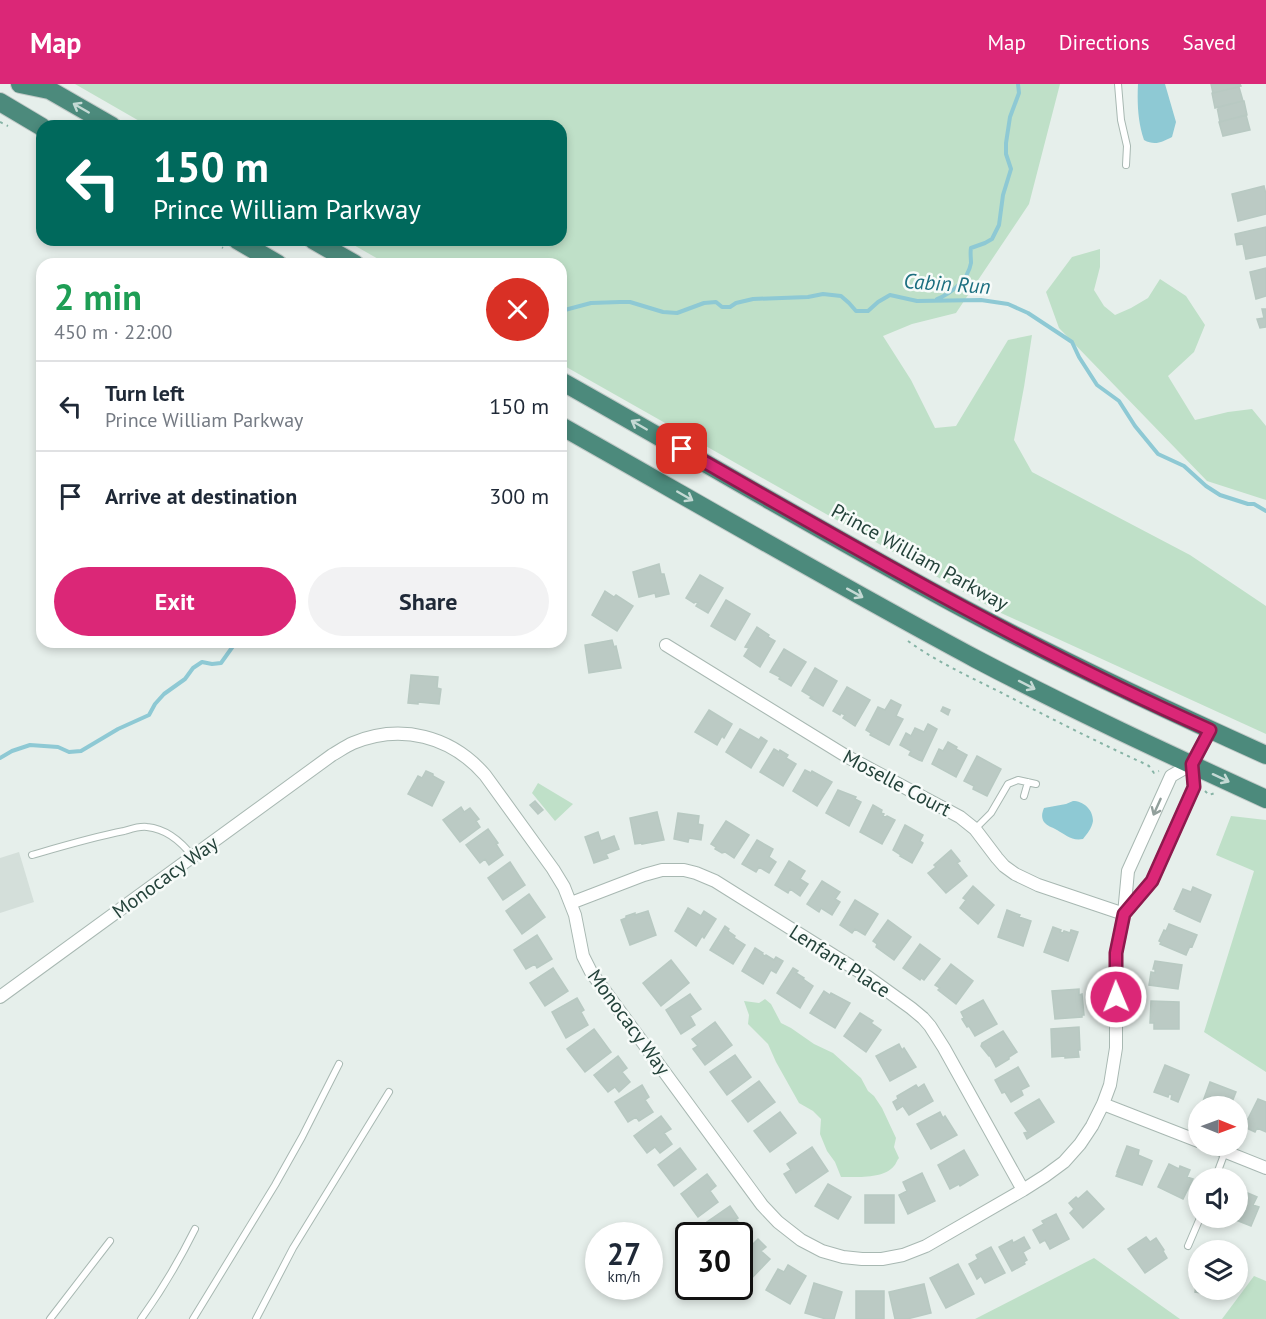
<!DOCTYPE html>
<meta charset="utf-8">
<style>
body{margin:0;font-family:"PT Sans",sans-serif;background:#f2f2f3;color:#1f2937;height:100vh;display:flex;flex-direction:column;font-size:22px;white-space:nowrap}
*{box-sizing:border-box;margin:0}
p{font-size:20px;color:#747a83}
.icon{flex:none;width:33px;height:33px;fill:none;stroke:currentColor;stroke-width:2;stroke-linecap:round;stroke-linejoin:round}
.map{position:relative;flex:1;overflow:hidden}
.details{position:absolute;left:36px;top:174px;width:531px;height:390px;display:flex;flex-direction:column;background:#fff;border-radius:18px;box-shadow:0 3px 9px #0003}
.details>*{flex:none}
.banner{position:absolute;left:36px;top:36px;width:531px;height:126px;border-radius:18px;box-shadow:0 3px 9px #0003;background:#00695c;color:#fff;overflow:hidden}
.needle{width:39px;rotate:91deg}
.fabs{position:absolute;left:1188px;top:1012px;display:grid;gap:12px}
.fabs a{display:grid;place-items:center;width:60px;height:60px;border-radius:50%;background:#fff;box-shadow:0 3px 9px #0003;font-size:30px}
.speed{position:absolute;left:585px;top:1138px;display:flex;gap:12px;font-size:30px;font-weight:700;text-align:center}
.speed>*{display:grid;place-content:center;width:78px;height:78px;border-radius:50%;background:#fff;box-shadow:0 3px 9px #0003;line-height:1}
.speed small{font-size:15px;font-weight:400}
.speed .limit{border:3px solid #111;border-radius:9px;background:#fff;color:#111}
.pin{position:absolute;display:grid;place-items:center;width:51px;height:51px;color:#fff;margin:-26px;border-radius:12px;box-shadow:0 3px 9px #0006}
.me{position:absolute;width:66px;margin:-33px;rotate:359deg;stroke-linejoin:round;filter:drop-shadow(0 0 4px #0008)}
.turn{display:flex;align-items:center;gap:21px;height:126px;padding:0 18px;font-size:27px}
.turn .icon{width:78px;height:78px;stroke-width:2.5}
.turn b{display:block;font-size:42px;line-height:51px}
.round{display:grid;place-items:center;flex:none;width:63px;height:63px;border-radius:32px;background:#f2f2f3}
.overview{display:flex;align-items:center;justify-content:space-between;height:102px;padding:0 18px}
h1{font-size:36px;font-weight:700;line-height:45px;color:#1e9e55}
.cta{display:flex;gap:12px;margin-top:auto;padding:12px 18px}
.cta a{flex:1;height:69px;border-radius:36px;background:#db2777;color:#fff;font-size:24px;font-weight:700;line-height:69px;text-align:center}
.cta a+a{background:#f2f2f3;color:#1f2937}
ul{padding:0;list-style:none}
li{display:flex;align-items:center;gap:18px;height:90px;padding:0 18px;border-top:2px solid #e0e1e3}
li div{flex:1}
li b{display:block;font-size:22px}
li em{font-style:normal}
header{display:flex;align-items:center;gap:36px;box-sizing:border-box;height:84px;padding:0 30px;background:#db2777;color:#fff}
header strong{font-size:28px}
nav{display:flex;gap:33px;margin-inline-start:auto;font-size:21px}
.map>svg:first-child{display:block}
.built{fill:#d4dfda}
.green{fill:#bfe0c8}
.water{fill:#8ec9d4}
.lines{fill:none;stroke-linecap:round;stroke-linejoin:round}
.stream{stroke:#8ec9d4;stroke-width:4}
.building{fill:#bbcac4;stroke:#b8c9c2;stroke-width:1.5}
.service-casing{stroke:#a8b8b2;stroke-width:8}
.minor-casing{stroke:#a8b8b2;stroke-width:14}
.trunk-casing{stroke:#c2cac8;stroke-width:20}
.path{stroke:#86b3a5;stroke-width:2;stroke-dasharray:3 4.5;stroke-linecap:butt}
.service{stroke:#fff;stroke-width:6}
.minor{stroke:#fff;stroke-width:12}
.trunk{stroke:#4c8a7c;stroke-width:18}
.oneway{stroke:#c4d9d4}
.oneway2{stroke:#92a09c}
.route-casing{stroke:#8e194d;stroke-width:15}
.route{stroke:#db2777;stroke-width:10}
.labels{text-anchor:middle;stroke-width:5;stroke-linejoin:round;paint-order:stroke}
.street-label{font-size:20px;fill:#24423a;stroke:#f7fbf9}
.water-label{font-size:21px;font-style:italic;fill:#1c6f80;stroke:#f7fbf9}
</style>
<header>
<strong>Map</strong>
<nav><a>Map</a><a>Directions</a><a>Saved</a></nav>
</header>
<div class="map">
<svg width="1266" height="1235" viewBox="0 0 1266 1235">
<rect width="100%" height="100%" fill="#e6efeb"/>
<path class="built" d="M19 768 34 818 0 829V774Z"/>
<path class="green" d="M75 0H1060L1029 120 956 229 912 240 883 252 911 296 935 344 956 342 1008 256 1032 251 1024 303 1014 356 1032 388 1190 471 1266 522V650L1001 529 561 280V180H387L345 156H561V42H148Z
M1100 165V183L1094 206 1104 222 1115 231 1131 224 1148 214 1160 195 1186 212 1205 241 1194 268 1168 292 1195 336 1228 328 1252 325 1266 342V416L1207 397 1059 244 1046 208 1072 173Z
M538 699 573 720 555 737 532 709Z
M1231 732 1266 736V988L1204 948 1254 787 1216 771Z
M765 915 771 920 781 939 791 944 814 960 833 969 861 994 868 1007 874 1012 882 1024 896 1054 894 1063 899 1074C897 1076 896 1080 894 1082 884 1095 855 1093 841 1093L835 1078 827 1067 820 1050 821 1035 813 1027 799 1019 776 978 768 960 748 940 749 931 744 917 759 919Z
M1094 1174 1180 1235H975Z
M1254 1192 1266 1197V1235H1222Z"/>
<path class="water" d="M1138 0H1165L1176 38 1172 53C1162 58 1155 62 1144 56 1138 38 1137 20 1138 0Z
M1073 717C1083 717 1093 725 1093 737 1092 744 1087 750 1083 755 1071 757 1066 751 1057 746 1052 743 1047 742 1044 738 1041 733 1042 729 1044 724L1066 720Z"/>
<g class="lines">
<path class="stream" d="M937 215C952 209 968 196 971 179 971 174 970 169 971 164L985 159 992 155 999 141 1003 111 1011 85 1006 70V59L1010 33 1019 9 1018 0
M561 227 591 219 620 218H630L663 228 677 229 704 219 716 218 722 223H730L736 219 753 215 808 213 823 210 841 212 849 219 856 227H868L878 218 890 211 917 217 981 216 1008 220 1028 229 1072 258 1079 273 1097 301 1119 317 1135 342 1158 370 1184 382 1206 402 1220 411 1248 420H1254L1266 427
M0 674 12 667 30 661 58 663 69 668 81 667 118 645 149 631 155 620 164 610 185 595 193 584 202 578 212 580 221 579 236 558"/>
</g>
<path class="building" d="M1211 0H1240L1241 2 1213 9Z
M1239 3 1243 17 1215 24 1212 9Z
M1243 17H1244L1247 31 1220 38 1217 23Z
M1246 31 1250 46 1223 52 1219 38Z
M1264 102 1266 110V130L1238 137 1232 110Z
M1266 143V171L1246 175 1243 160 1237 161 1235 150Z
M1266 184V212L1256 215 1250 188Z
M1262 225H1266V243L1260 244 1257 235 1264 234Z
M659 480 661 490H664L669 510 656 513 655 509 639 513 633 488Z
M700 491 723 504 708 529 696 522 698 519 695 518 694 519 686 514Z
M605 507 614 513 616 511 633 522 617 547 592 531Z
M726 516 750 530 735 556 711 542Z
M757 543 769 551 768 553 775 557 760 583 744 572 749 564 745 563Z
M612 556 614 563 616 562 621 584 589 589 585 561Z
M784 565 806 578 791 602 779 595 780 593 770 588Z
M815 584 837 597 823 622 810 614 812 613 802 607Z
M411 591 438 593 437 604 441 605 439 620 418 618V620L408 619Z
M847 603 870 616 855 642 843 634 845 631 841 629 840 631 833 627Z
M891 616 901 621 896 632 903 635 889 661 870 651 871 649 866 646 878 623 885 626Z
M943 623 950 626 948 631 941 627Z
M709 626 732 640 724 654 722 652 717 661 695 648Z
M928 640 937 645 922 677 919 676 909 671 911 667 900 661 906 649 911 652 915 644 924 648Z
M740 645 759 656 761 653 767 657 751 684 726 668Z
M948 658 957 663 956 665 967 671 956 693 932 680 939 665 943 667Z
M774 665 779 668 780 666 788 671 786 674 796 680 783 702 760 688Z
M977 672 1001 685 987 712 973 705 974 702 964 697Z
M805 686 811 689 812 687 832 698 817 722 793 707Z
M426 687 433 690V692L444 698 432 722 408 710 418 692 422 694Z
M838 706 856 713 855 715 861 718 849 742 826 729Z
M535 717 543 726 538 730 530 721Z
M873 721 882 726 881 729 884 730 883 732 886 733 887 732 895 736 882 760 860 748Z
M461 723 464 728 470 724 479 735 476 737 480 743 460 758 443 736Z
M657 728 664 756 642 760V759L635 760 630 734Z
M678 729 699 732 698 740 703 741 701 756 689 754 688 758 674 755Z
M726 737 749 751 734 774 725 768 722 769 715 765 716 763 711 760Z
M905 741 923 751 920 757 923 759 912 779 900 772 901 771 893 766Z
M488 745 498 759 496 760 503 771 489 781 485 775 480 779 466 761Z
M598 748 601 757 614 752 619 765 606 770 608 774 594 779 585 753Z
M757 756 773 765 769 773 776 778 769 789 759 783 756 788 742 780Z
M951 766 960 777 957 779 967 792 946 809 928 789 936 783 934 781Z
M789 777 805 787 800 795 808 800 800 812 790 805 788 809 775 801Z
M510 778 525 801 503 816 488 794Z
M822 797 840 808 835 815 840 818 832 831 821 824 819 828 807 820Z
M973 802 994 821 978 840 960 824 966 816 963 814Z
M1193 803 1211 811 1200 838 1176 827 1177 826 1174 825 1183 805 1191 808Z
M529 810 545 833 522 850 506 827Z
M855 816 878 830 865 851 855 845 852 849 840 841Z
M688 824 701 832 704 827 716 835 704 854 702 852 696 862 675 847Z
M1007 826 1020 831 1019 833 1031 837 1023 862 998 853Z
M648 827 656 851 630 861 621 836 626 834V832L635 829V831Z
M888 836 911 853 894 876 876 863 877 860 873 857Z
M1169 840 1197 851 1192 863 1190 862 1186 871 1160 860 1161 858 1159 857 1164 846 1166 847Z
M725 842 729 845 728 847 735 852 734 854 745 861 733 880 710 866Z
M1053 843 1061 846 1060 848 1063 849 1064 847 1070 849 1071 846 1078 848 1068 877 1044 868Z
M537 851 552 875 537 884 535 880 526 885 514 866Z
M920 860 940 875 924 896 921 894 920 896 903 884Z
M755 864 763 869 762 870 765 872 766 871 774 876 776 873 783 877 776 889 771 886 763 900 742 887Z
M671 876 689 899 661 922 643 899Z
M1155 877 1182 881 1178 905 1149 901 1151 888 1155 889V885H1153Z
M951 880 973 897 956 920 938 906 940 904 935 901Z
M553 884 568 907 545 922 530 899Z
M793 884 798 887 796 889 804 894 803 895 813 902 800 924 777 909Z
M1079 905V911L1082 910 1084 931H1082V933L1055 935 1052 907Z
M824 907 830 911 831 909 850 919 835 944 810 929Z
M690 910 701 925 690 932 695 941 681 950 666 926Z
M577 914 584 926 581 928 588 941 566 954 552 928Z
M983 916 997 940 975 952 969 942 967 943 962 935 964 934 961 928Z
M1151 917 1179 918V945H1154V939H1150Z
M860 929 873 937 871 939 881 946 866 968 844 952Z
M715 938 732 961 705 981 693 965 698 962 692 955Z
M1079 943 1080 966H1078L1079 973 1065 974V972L1052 973 1051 945Z
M594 945 611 968 585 988 567 965Z
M1003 947 1017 968 1009 973V975L996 983 990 972H989L981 962 982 959Z
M899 960 902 966 904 964 916 983 890 997 876 972Z
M735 971 751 993 727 1011 710 988Z
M618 972 627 984 622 988 630 998 619 1008 615 1003 608 1008 594 991Z
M1165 981 1189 991 1178 1018 1171 1015 1172 1011 1169 1010 1168 1013 1154 1008Z
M1018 983 1029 1002 1021 1006 1023 1011 1011 1018 1005 1008 1002 1009 995 996Z
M759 997 775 1018 748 1038 732 1017Z
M1210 998 1236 1008 1230 1023H1209L1202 1020Z
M924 1000 933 1017 909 1031 903 1022 897 1026 893 1018 898 1015 897 1012 916 1001 918 1004Z
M642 1001 649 1013 645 1016 653 1028 639 1037 636 1033 628 1038 615 1018Z
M1039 1015 1054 1038 1027 1055 1024 1049 1028 1048 1015 1029Z
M1258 1015 1266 1018V1048L1257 1044 1255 1048 1244 1043Z
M780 1028 796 1049 770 1068 754 1047Z
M940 1028 943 1034 945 1032 957 1051 931 1065 917 1040Z
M661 1032 671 1045 664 1049 672 1060 660 1069 655 1063 647 1069 634 1052Z
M1127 1062 1139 1066 1138 1071 1152 1077 1142 1101 1116 1092 1118 1088H1117Z
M812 1063 828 1087 796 1109 784 1090 791 1086 787 1080Z
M680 1064 696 1085 674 1102 658 1081Z
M964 1066 978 1091 960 1102 959 1100 950 1105 938 1081Z
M1169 1080 1179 1085 1180 1082 1190 1086 1187 1093 1193 1095 1183 1115 1158 1103Z
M922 1089 935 1117 908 1130 899 1111 907 1107 903 1098Z
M707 1090 716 1102 710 1107 718 1118 698 1133 681 1110Z
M828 1100 851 1113 838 1135 815 1122Z
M1087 1107 1104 1125 1083 1144 1070 1129 1074 1125 1069 1119 1076 1113 1078 1115Z
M1243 1107 1257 1113 1253 1121 1259 1123 1251 1142 1231 1134H1238V1109L1242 1111Z
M865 1111H894V1139H865Z
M730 1122 738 1134 736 1135 744 1147 736 1152H717L707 1138Z
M1056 1130 1069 1155 1050 1165 1045 1156 1040 1159 1033 1146 1044 1140 1042 1137Z
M1024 1153 1030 1164 1023 1168 1027 1176 1024 1178 1025 1180 1012 1187 999 1163 1012 1156 1013 1159Z
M1146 1153 1150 1158 1156 1154 1164 1166 1163 1167 1167 1174 1145 1189 1128 1165Z
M758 1155 766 1163 761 1167 770 1175 750 1196 740 1185V1164L744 1160 749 1164Z
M991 1163 1005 1189 985 1199 981 1192 977 1195 969 1180 978 1175 976 1171Z
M958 1180 974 1210 946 1224 930 1194Z
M788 1181 806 1192 790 1220 766 1206 778 1185 784 1188Z
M1198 1184V1206H1223L1222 1212 1195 1208Z
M814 1199 842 1208 834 1235H826L805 1229Z
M924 1200 931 1229 907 1235H895L889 1208Z
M856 1207H884V1235H856Z"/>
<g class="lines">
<defs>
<path id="service" d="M1118 0 1121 36 1127 62 1126 81
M1024 712 1028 698
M975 745 991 729 1008 700 1018 696 1036 700
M32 771C63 762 93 753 124 747 131 745 139 742 147 743 167 745 181 757 193 773
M1215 1095 1225 1068
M1188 1162 1200 1134
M50 1235 110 1157
M141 1235C162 1206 179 1177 195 1145
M193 1235 275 1101 302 1053 339 980
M256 1235 293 1164 389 1008"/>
<path id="minor" d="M666 561 846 672 960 733 975 745 997 774 1004 782 1015 790 1038 801 1124 830
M571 819 644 791 662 786H684L696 789 715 797 868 893 911 924 923 934 930 942 944 964 1023 1106
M1124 830 1152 797 1194 703 1192 680 1210 646
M0 913 332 671C339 667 346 662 353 659 401 639 451 652 485 691L553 785 564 803 575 831 583 872 591 888 762 1121 778 1138 801 1156 822 1167 843 1173 862 1175H882L903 1171 926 1162 1023 1106 1045 1092 1064 1078 1080 1060 1092 1042 1103 1020 1110 1001 1116 964V869L1124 830 1128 787 1171 692 1192 680
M1103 1020 1198 1057
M1211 1062 1266 1084"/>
<path id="trunk" d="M20 0 49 6
M39 0 112 42
M0 18 42 43
M237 156 278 180
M313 156 355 180
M561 297C689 369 815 444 944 514 1049 571 1157 622 1266 671
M561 342C699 420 836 500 976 575 1071 625 1168 670 1266 715"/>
</defs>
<use href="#service" class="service-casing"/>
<use href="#minor" class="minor-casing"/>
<use href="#trunk" class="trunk-casing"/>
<path class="path" d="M0 38 8 42
M209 156 223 164
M908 557C937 578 970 593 1002 609 1048 633 1095 657 1143 679L1149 682 1154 689 1159 687
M1205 707 1209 711 1215 709"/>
<use href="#service" class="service"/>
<use href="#minor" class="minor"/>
<use href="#trunk" class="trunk"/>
</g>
<defs><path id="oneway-shaft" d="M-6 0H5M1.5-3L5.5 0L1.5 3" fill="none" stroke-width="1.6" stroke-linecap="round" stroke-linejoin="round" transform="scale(1.5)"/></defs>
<g class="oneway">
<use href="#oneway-shaft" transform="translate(81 24) rotate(-150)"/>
<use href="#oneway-shaft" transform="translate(639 341) rotate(-150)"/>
<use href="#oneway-shaft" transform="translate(685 412) rotate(30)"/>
<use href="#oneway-shaft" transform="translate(855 509) rotate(29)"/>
<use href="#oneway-shaft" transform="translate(1027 601) rotate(27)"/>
<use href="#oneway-shaft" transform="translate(1221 694) rotate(25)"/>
</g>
<use class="oneway2" href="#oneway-shaft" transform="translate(1157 723) rotate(114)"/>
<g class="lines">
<defs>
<path id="route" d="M682 365C855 464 1028 565 1210 646L1192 680 1194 703 1152 797 1124 830 1116 869V913"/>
</defs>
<use href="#route" class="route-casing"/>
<use href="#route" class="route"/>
</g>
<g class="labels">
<g class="street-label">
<text transform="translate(920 473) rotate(29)" y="7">Prince William Parkway</text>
<text transform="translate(897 699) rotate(28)" y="7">Moselle Court</text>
<text transform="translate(165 793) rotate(-36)" y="7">Monocacy Way</text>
<text transform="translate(840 877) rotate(33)" y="7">Lenfant Place</text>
<text transform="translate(629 938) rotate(54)" y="7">Monocacy Way</text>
</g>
<g class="water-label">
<text transform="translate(947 200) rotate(4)" y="7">Cabin Run</text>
</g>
</g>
</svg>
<div class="fabs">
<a><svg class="needle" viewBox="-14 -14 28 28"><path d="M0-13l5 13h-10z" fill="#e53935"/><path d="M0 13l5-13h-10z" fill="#747a83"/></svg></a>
<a><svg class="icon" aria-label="sound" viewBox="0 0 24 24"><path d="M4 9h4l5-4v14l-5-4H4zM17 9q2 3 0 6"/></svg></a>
<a><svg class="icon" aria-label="layers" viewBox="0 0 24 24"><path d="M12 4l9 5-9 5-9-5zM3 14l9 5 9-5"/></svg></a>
</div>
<div class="speed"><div>27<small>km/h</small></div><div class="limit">30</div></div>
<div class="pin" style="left:682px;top:365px;background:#d93025"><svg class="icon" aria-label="arrive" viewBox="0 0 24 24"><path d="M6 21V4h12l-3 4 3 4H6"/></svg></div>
<svg class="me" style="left:1116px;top:913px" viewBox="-20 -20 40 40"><circle r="17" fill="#db2777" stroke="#fff" stroke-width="3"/><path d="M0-11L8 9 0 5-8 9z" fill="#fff"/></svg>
<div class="banner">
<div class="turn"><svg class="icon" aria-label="left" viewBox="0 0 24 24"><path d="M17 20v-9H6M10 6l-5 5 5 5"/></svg><div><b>150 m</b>Prince William Parkway</div></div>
</div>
<section class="details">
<div class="overview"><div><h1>2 min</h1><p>450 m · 22:00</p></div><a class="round" style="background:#d93025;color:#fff"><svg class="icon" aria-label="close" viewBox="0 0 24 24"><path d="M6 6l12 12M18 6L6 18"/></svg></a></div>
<ul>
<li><svg class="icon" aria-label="left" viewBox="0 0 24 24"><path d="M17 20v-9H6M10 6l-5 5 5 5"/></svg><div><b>Turn left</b><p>Prince William Parkway</p></div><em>150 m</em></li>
<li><svg class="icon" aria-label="arrive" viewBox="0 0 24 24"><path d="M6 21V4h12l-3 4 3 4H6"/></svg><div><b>Arrive at destination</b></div><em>300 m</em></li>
</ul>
<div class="cta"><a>Exit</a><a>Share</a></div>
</section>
</div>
